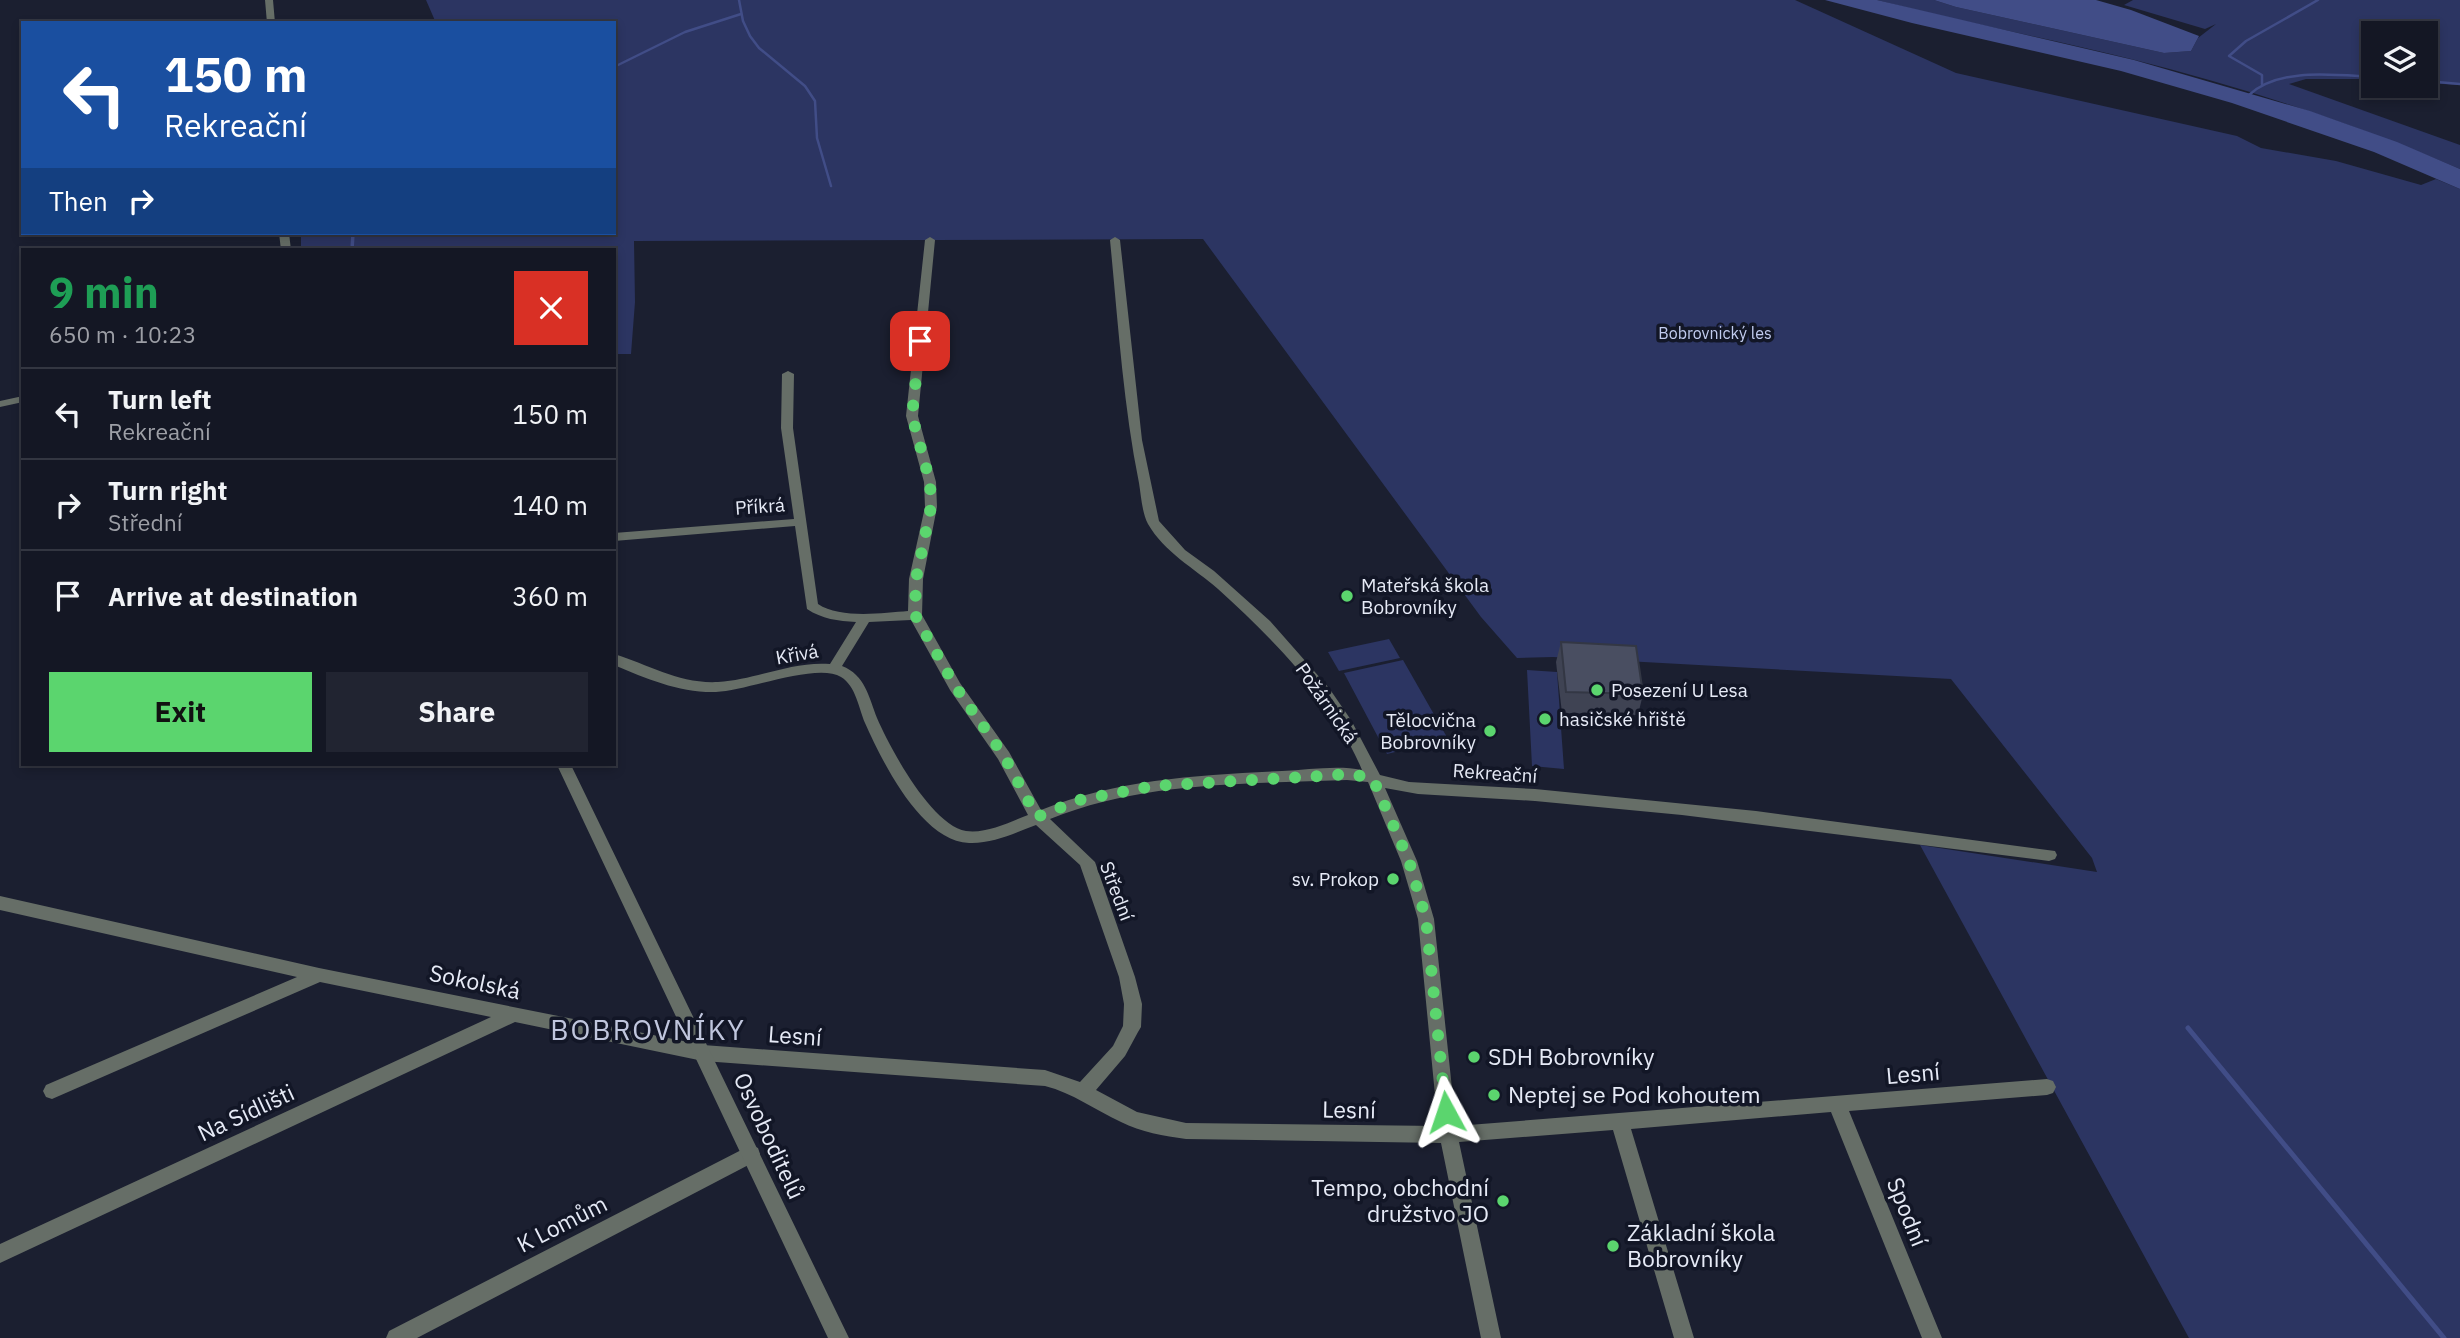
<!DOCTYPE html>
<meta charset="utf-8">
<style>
body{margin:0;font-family:"IBM Plex Sans",sans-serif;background:#212431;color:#f1f3f6;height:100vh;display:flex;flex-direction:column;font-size:26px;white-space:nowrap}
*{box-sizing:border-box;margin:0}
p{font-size:23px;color:#9d9fa6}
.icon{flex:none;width:38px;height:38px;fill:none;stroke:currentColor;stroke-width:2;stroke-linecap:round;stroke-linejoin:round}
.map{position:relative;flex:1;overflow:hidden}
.sheet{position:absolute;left:21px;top:248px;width:595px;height:518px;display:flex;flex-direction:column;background:#141724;border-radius:0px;box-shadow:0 4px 10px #0003,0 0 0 2px #333641}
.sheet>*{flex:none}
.guide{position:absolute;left:21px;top:21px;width:595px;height:214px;border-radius:0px;box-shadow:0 4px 10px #0003,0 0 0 2px #333641;background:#1a4fa0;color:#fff;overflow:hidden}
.controls{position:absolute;left:2361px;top:21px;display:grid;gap:14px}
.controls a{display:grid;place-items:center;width:77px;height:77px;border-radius:0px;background:#141724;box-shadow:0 4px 10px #0003,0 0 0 2px #333641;font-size:35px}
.pin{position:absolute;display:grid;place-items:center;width:60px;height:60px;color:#fff;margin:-30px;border-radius:14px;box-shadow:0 4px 10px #0006}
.me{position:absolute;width:77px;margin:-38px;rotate:355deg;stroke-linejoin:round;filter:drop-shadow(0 0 5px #0008)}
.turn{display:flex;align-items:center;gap:24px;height:147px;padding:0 28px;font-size:32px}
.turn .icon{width:91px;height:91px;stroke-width:2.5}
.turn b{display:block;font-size:49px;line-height:60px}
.then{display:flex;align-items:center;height:66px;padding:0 28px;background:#0003;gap:14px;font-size:26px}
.round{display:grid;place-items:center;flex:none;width:74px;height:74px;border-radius:0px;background:#212431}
.summary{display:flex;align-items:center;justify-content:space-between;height:119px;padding:0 28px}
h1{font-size:42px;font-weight:700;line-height:52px;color:#1e9e55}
.button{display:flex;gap:14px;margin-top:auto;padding:14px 28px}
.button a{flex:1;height:80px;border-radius:0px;background:#5bd56e;color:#111;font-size:28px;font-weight:700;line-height:80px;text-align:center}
.button a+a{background:#212431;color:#f1f3f6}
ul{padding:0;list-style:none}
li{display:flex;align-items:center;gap:21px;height:91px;padding:0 28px;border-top:2px solid #333641}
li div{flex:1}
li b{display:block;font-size:26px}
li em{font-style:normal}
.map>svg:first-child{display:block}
.green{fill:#2c3562}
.water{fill:#414d87}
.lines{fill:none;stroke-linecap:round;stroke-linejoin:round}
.stream-far2{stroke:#414d87;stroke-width:2.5}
.stream-far1{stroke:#414d87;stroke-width:3.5}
.stream{stroke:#414d87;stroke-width:5}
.minor{fill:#666e67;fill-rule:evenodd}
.tertiary{fill:#666e67;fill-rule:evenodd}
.wall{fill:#3f4353}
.building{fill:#494e61;stroke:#333744;stroke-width:2}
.route{stroke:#5bd56e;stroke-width:12;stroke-dasharray:0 21.6}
.poi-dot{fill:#5bd56e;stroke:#121626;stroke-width:2.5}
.labels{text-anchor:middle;stroke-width:7;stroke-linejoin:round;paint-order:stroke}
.far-park-label{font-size:16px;fill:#c2ccef;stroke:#121626}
.street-label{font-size:19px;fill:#e6eaf6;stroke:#121626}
.poi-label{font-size:19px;fill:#e6eaf6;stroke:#121626;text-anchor:start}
.near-street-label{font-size:23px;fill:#e6eaf6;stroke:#121626}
.near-poi-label{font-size:23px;fill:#e6eaf6;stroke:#121626;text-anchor:start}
.near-quarter-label{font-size:28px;letter-spacing:2px;fill:#c0c6dd;stroke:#121626}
</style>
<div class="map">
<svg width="2460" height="1338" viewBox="0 0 2460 1338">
<rect width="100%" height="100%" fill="#1b1f30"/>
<path class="green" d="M426 0H1795L1956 73 2237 136 2261 148 2336 161 2421 185 2436 179 2460 189V1338H2189L1920 845 2097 872 2092 858 1951 679 1553 657 1517 658 1481 617 1203 239 634 241 635 302 631 354H614V250H301V233H614V23H436Z
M1877 0H1934L1956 7 2164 53 2191 51 2198 38 2216 24 2205 29 2124 5 2133 0H2460V85L2426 83V33H2373V79H2306L2289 84 2460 145V169C2354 124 2244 87 2131 59 2047 38 1961 22 1877 0Z
M1389 639 1400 658 1339 671 1328 652Z
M1403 660 1448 739 1387 754 1344 673Z
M1527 670 1557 672 1564 769 1532 766Z"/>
<path class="water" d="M1825 0H1877L2134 60 2310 111 2397 142 2460 169V189L2374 152 2232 103 2121 71 1912 23Z
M1934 0H2096L2131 10 2199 36 2191 51 2164 53 1956 7Z"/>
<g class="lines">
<path class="stream-far2" d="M739 0 743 21 750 36 759 48 805 86 815 101 817 138 831 186
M614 67 685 32 741 14
M2426 81 2460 84
M2262 84V75L2229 56 2246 41 2318 0
M2249 95C2279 67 2335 75 2373 77"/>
<path class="stream-far1" d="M352 250 353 233"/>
<path class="stream" d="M2188 1028 2444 1338"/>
<path class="minor" d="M930 237 935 240 918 416 936 482 937 507 923 579 922 615 960 683 1009 752 1041 810C1118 779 1200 775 1282 771 1308 770 1337 765 1362 770 1332 698 1274 640 1218 589 1194 568 1164 552 1148 524 1142 513 1141 495 1139 483 1123 403 1118 321 1110 240L1115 237 1120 240 1142 440 1159 521 1185 550 1214 571 1270 621 1329 688 1351 720 1380 775 1409 782 1535 789 1756 811 2055 851 2057 855 2055 859 2049 861 1682 815 1535 801 1418 794 1385 788 1417 861 1434 919 1456 1126 2047 1079 2053 1081 2056 1087 2053 1093 2047 1095 1849 1111 1942 1338H1922L1831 1112 1631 1129 1694 1338H1674L1613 1130 1459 1142 1501 1338H1481L1441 1143 1186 1139C1164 1136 1141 1132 1121 1122 1095 1110 1073 1093 1045 1086L703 1061 515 1022 0 1263V1244L491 1017 320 982 52 1099 46 1097 43 1091 46 1085 297 977 0 910V896L319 968 703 1045 1045 1070 1080 1082 1113 1046 1123 1026 1124 1004 1119 977 1080 865 1036 825C1015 833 992 844 969 843 921 841 882 761 865 723 859 709 856 686 841 677 817 662 747 691 716 692 680 693 647 679 614 665V654C650 665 679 684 718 682 756 680 791 661 830 664L856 622C838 621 822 619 807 609L795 526 614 541V533L794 519 781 428 782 374 788 371 794 374 793 428 818 604C840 619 883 613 908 611L909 579 925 507 924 482 906 416 925 240ZM911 620 950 690 998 759 1028 815C1010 822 986 834 966 831 931 825 890 748 877 718 869 697 865 675 842 666L869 622ZM1347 780 1368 782 1401 861 1418 919 1438 1126 1186 1123 1137 1112 1096 1090 1125 1056 1138 1032 1141 1027 1142 1004 1135 977 1095 862 1050 819C1143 781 1247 784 1347 780Z
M23 396V402L0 407V401Z
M751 1145 758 1148 760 1154 758 1160 417 1338H386L389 1331Z"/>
<path class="tertiary" d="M265 0H273L275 23H267Z
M279 233H289L291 250H281Z
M557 765H571L849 1338H828Z"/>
</g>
<path class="wall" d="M1561 642 1643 694 1638 715 1562 713 1556 662Z"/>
<path class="building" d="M1561 642 1636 646 1643 694 1566 692Z"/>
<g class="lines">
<path class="route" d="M920 341 912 416 930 482 931 507 916 579 915 615 955 686 1004 756 1037 817 1079 800 1154 786 1352 774 1373 779 1409 861 1426 919 1446 1112"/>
</g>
<g class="poi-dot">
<circle cx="1347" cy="596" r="7"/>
<circle cx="1597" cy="690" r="7"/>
<circle cx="1545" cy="719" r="7"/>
<circle cx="1490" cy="731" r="7"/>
<circle cx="1393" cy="879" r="7"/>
<circle cx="1474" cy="1057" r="7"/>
<circle cx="1494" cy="1095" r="7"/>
<circle cx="1503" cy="1201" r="7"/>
<circle cx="1613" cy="1246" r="7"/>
</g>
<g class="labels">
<g class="far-park-label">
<text x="1715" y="339">Bobrovnický les</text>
</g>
<g class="street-label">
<text transform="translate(760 506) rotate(-4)" y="7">Příkrá</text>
<text transform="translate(797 654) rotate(-10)" y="7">Křivá</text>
<text transform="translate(1327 703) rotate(55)" y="7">Požárnická</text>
<text transform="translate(1495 773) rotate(4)" y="7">Rekreační</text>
<text transform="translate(1117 891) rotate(69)" y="7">Střední</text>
</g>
<g class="poi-label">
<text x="1361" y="592">Mateřská škola<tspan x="1361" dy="22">Bobrovníky</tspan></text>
<text x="1611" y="697">Posezení U Lesa</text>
<text x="1559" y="726">hasičské hřiště</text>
<text x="1476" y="727" text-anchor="end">Tělocvična<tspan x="1476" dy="22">Bobrovníky</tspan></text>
<text x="1379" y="886" text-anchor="end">sv. Prokop</text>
</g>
<g class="near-street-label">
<text transform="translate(475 982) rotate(12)" y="8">Sokolská</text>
<text transform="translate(795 1036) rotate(4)" y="8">Lesní</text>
<text transform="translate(1913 1074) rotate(-5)" y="8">Lesní</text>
<text transform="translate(1349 1110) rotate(1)" y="8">Lesní</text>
<text transform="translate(246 1113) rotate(-25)" y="8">Na Sídlišti</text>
<text transform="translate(769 1136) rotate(65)" y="8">Osvoboditelů</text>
<text transform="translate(1907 1212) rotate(68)" y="8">Spodní</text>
<text transform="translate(562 1224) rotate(-27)" y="8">K Lomům</text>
</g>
<g class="near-poi-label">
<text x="1488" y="1065">SDH Bobrovníky</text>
<text x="1508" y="1103">Neptej se Pod kohoutem</text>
<text x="1489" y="1196" text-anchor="end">Tempo, obchodní<tspan x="1489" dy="26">družstvo JO</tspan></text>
<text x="1627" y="1241">Základní škola<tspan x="1627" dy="26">Bobrovníky</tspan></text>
</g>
<g class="near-quarter-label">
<text x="648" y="1040">BOBROVNÍKY</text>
</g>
</g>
</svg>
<div class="controls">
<a><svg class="icon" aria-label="layers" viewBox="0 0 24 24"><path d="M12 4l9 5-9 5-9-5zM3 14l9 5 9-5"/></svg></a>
</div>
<div class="pin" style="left:920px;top:341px;background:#d93025"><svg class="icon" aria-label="arrive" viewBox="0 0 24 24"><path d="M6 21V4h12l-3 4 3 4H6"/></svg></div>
<svg class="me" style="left:1446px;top:1112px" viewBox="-20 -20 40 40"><path d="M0-17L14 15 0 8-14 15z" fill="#5bd56e" stroke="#fff" stroke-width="4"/></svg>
<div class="guide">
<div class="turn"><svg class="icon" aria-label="left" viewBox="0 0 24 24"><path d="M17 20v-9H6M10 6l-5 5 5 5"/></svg><div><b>150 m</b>Rekreační</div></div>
<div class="then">Then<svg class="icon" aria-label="right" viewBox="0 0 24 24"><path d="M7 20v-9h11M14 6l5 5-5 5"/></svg></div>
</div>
<section class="sheet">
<div class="summary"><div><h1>9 min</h1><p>650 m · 10:23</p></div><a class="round" style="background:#d93025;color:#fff"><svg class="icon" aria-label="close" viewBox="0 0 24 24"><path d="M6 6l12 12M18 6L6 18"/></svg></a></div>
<ul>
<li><svg class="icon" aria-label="left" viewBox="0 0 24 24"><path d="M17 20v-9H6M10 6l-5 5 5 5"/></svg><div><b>Turn left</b><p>Rekreační</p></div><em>150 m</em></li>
<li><svg class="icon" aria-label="right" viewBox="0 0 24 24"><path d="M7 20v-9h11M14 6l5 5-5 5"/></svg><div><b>Turn right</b><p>Střední</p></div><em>140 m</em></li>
<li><svg class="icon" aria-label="arrive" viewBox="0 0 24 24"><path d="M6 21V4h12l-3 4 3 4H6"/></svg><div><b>Arrive at destination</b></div><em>360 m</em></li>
</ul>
<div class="button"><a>Exit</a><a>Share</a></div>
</section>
</div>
